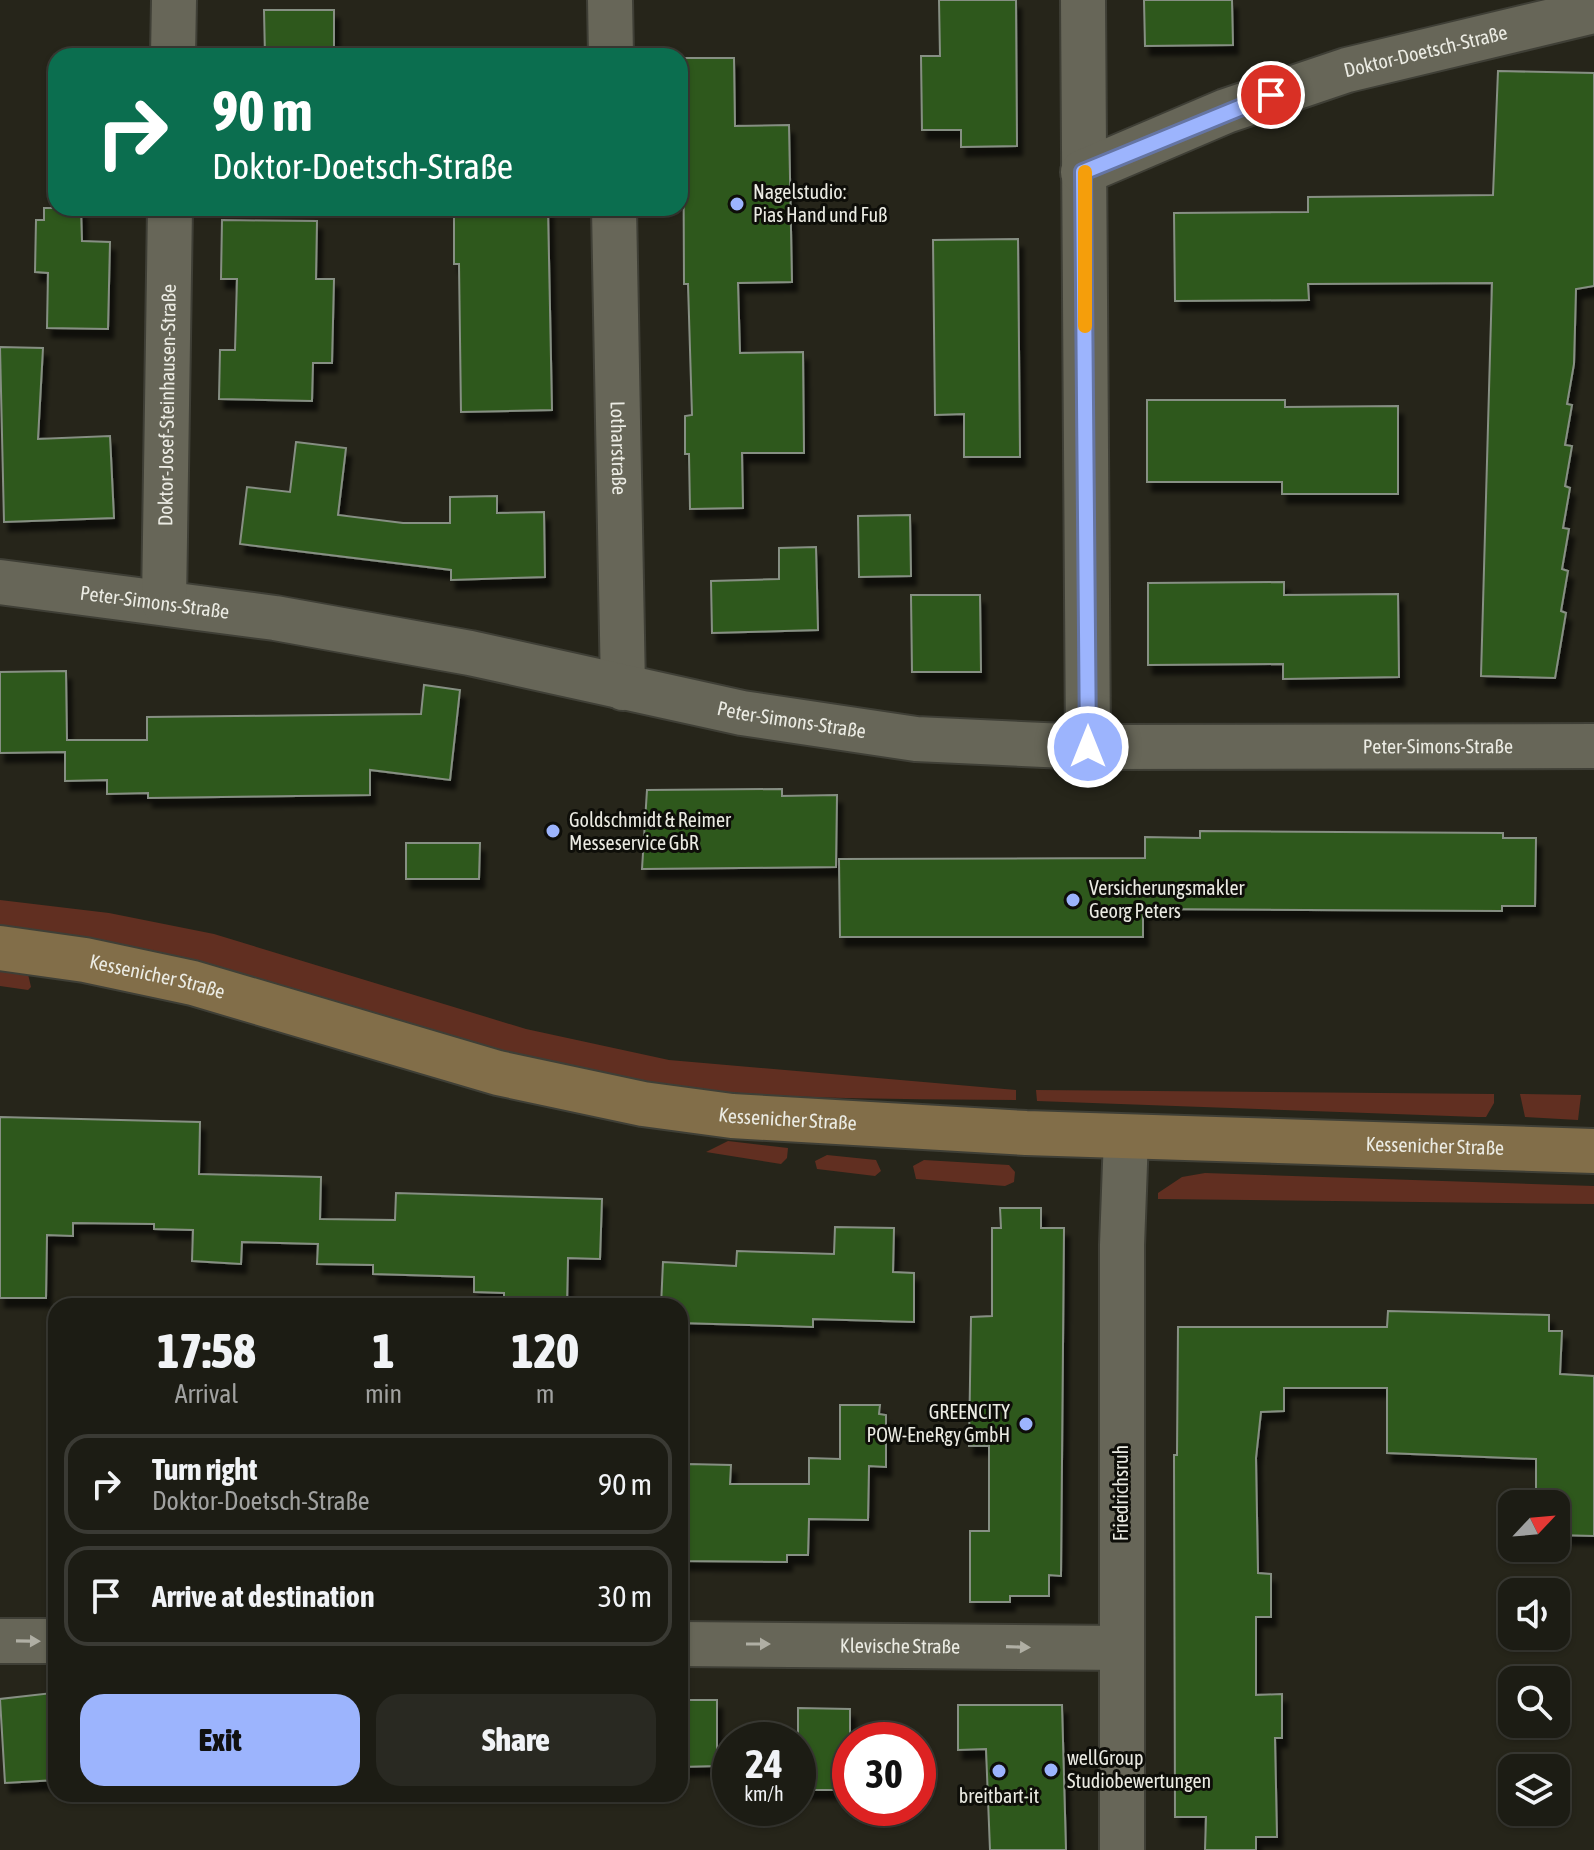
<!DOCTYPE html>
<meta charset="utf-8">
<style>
body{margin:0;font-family:"Asap Condensed",sans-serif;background:#292922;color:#f1f3f6;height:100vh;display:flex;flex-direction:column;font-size:30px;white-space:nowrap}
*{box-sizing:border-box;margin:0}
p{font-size:26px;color:#a0a1a0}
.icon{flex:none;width:44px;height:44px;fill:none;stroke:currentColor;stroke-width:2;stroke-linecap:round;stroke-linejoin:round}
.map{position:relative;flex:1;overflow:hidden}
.panel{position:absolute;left:48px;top:1298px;width:640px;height:504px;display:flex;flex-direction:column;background:#1c1c14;border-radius:24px;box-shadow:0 2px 6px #0004,0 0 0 2px #3a3a34}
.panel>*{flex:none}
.hud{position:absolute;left:48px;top:48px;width:640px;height:168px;border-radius:24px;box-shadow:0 2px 6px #0004,0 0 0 2px #3a3a34;background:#0b6e4f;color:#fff;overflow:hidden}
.needle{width:52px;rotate:64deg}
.fabs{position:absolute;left:1498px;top:1490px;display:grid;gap:16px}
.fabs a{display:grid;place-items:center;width:72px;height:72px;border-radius:16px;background:#1c1c14;box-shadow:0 2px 6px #0004,0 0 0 2px #3a3a34;font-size:40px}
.speed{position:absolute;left:712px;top:1722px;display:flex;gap:16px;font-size:40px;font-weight:700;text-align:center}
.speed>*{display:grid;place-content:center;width:104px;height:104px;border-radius:50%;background:#1c1c14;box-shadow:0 2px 6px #0004,0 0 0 2px #3a3a34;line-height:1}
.speed small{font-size:20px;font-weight:400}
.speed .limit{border:12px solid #d22;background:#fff;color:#111}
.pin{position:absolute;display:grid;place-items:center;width:68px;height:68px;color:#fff;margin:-34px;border:4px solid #fff;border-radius:50%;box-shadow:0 2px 8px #0007}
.me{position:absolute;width:88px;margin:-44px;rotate:0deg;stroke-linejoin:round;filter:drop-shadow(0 0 6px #0008)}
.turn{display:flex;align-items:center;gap:28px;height:168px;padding:0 32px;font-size:36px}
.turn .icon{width:104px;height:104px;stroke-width:2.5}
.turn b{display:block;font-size:56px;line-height:68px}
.eta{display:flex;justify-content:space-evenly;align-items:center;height:136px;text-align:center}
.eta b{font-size:48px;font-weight:800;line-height:56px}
.cta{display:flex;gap:16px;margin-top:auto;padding:16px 32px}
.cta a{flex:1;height:92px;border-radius:24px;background:#9cb4fd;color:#111;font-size:32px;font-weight:800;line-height:92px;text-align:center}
.cta a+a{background:#292922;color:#f1f3f6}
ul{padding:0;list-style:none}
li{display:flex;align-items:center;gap:24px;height:100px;margin:0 16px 12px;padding:0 16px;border:4px solid #3a3a34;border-radius:24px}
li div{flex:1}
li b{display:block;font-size:30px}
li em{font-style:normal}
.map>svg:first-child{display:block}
.green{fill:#612f21}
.building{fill:#2f581b;stroke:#868f83;stroke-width:2;filter:url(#shadow)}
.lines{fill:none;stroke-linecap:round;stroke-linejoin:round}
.minor-casing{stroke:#3f3f36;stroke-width:48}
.secondary-casing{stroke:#3f3f36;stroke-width:48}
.minor{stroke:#676658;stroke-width:44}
.secondary{stroke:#826e49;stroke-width:44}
.oneway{fill:#b0afa4}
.route-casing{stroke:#6575a4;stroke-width:20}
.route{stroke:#9cb4fd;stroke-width:14}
.slow{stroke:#f59e0b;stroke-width:14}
.poi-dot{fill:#9cb4fd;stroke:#0e0e09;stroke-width:3}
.labels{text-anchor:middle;stroke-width:6;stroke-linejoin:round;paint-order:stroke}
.street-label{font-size:20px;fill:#ebebe3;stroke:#0e0e09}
.poi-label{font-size:20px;fill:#ebebe3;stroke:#0e0e09;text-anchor:start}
</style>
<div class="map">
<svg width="1594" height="1850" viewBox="0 0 1594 1850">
<defs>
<filter id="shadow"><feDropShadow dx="5" dy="9" stdDeviation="2" flood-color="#0009"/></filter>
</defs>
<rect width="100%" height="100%" fill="#26251a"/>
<path class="green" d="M0 900 109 913 214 934 526 1029 669 1060 1016 1090V1100C877 1098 736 1102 599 1074 468 1048 343 1001 214 966 144 947 72 936 0 927Z
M0 970 28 974 31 987 28 990 0 986Z
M1036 1090 1494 1094V1103L1486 1117H1478L1037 1101Z
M1520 1094 1581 1095 1578 1120 1525 1117Z
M728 1141 788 1148 787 1158 781 1164 706 1152Z
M827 1155 876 1160 881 1171 875 1176 817 1169 815 1161Z
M924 1160 1009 1165 1015 1172 1014 1182 1005 1186 916 1179 913 1166Z
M1205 1173 1594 1186V1204L1158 1199V1193L1182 1177Z"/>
<path class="building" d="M939 0H1016L1017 146 961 147V130H922L921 56H940Z
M1144 0H1232L1233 45 1145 46Z
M264 10H334V56H265Z
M683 58H734L735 126 789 125 792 282 738 283 740 353 803 352 804 453H742L743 508 690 509 689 454H685V416L692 415 688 284H684Z
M1498 71 1594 73V286L1576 289 1574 364 1567 404 1572 405 1565 445 1572 446 1565 486 1570 488 1563 528 1569 529 1562 569 1568 571 1561 611 1566 613 1555 678 1481 676 1492 283 1308 284 1309 300 1175 301 1174 213 1308 212V197L1493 195Z
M44 208H81L82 241 110 242 108 329 47 328 48 273 35 272 36 220H44Z
M463 208H548L552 410 461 412 459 264H454V213H463Z
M222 220 317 221 316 279H334L332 363H313L312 401 219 399 220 350H235L237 279H221Z
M1018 239 1020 457H964V414L935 415 933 240Z
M0 347 43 348 38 439 110 436 114 518 4 522Z
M1147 400H1285V407L1398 406V494H1282V482H1147Z
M296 442 346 448 338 515 403 523H450V497L497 496V513L544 512 545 577 451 580V570L240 544 247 487 290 492Z
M910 515 911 576 859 577 858 516Z
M816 547 818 630 712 633 711 581 779 579V548Z
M1284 582V595L1398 594 1399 677 1283 679V664L1148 665V583Z
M911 595H980L981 672H912Z
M66 671 67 740H147V717L421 714 424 685 460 690 450 780 370 770V795L148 798V793L107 794V780L65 781V752L0 753V672Z
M782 789V796L837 795 836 867 642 869 647 790Z
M1200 831 1503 833V838H1536L1535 906H1502V911L1143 909V937H840L839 859 1145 858V837L1200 838Z
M406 843H480L479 879H406Z
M0 1117 200 1122 199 1174 321 1177 320 1219 395 1220 396 1193 602 1199 600 1259 568 1258 567 1306H504V1293L474 1292V1277L373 1274V1265L317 1264 318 1244 242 1242 241 1264 192 1261 193 1230 154 1229V1224L73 1223V1236L47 1235 46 1298H0Z
M1000 1208H1041V1228H1064L1061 1576 1049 1575V1596H1010V1602H970V1531H989V1446H969L971 1317 992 1316V1228H1001Z
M835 1227 894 1228 893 1272 914 1273V1322L813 1319V1327L680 1323V1306H661L663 1262 736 1266 737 1251 834 1254Z
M1388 1311 1549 1315V1331H1562L1560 1374 1594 1376V1536L1556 1535V1502H1536V1459L1387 1453V1388H1284V1411L1261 1412 1256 1458 1258 1573 1271 1574V1617H1256V1695L1282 1694V1738H1275L1277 1837H1256V1850H1205L1206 1817H1175L1174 1455H1177L1178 1327H1387Z
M840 1405H880L879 1414 886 1415V1467L869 1466 868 1520 809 1519 808 1555H787V1562L680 1561V1495H688V1464L731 1465 730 1484H809V1458L840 1459Z
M52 1693 56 1780 5 1783 0 1699Z
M680 1700H717V1766L680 1767Z
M958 1705H1062L1066 1850H990L986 1749 958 1750Z
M798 1708 850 1709V1790H798Z"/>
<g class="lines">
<defs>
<g id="minor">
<path d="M610 0 611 56"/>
<path d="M1083 0 1088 747"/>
<path d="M173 56 174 0"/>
<path id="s1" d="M1083 172 1226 111 1347 70 1594 11"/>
<path id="s2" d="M614 208 623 688"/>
<path id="s3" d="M0 582 275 618 470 653 742 713 916 739 1088 747 1594 746"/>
<path id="s4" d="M164 603 170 208"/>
<path d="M0 1641H56"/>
<path id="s5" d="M680 1644 1121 1648"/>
<path d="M1122 1850V1245L1126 1137"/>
</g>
<g id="secondary">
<path id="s6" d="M0 948 85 960 193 983 498 1073 643 1104 732 1116 1026 1133 1594 1151"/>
</g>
</defs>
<use href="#minor" class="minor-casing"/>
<use href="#secondary" class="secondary-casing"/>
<use href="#minor" class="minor"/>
<use href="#secondary" class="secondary"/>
</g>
<defs><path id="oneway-solid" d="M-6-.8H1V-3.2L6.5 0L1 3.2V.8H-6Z" transform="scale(2)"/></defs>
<g class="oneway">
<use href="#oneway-solid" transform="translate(28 1641) rotate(1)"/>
<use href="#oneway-solid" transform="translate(758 1644)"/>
<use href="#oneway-solid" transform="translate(1018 1647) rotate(2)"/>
</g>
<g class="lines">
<defs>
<path id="route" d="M1088 747 1083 172 1271 95"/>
</defs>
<use href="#route" class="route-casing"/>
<use href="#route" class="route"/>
<path class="slow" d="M1085 326V172"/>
</g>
<g class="poi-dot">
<circle cx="737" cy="204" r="8"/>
<circle cx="553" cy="831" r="8"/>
<circle cx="1073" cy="900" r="8"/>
<circle cx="1026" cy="1424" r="8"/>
<circle cx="1051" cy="1770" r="8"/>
<circle cx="999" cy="1771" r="8"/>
</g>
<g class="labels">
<g class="street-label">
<text dy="7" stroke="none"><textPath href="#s1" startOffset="364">Doktor-Doetsch-Straße</textPath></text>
<text dy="7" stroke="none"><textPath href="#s4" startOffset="198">Doktor-Josef-Steinhausen-Straße</textPath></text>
<text dy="7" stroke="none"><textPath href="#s2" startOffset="240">Lotharstraße</textPath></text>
<text dy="7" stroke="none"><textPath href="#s3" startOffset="156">Peter-Simons-Straße</textPath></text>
<text dy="7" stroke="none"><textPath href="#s3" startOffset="804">Peter-Simons-Straße</textPath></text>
<text dy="7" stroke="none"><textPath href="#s3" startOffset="1452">Peter-Simons-Straße</textPath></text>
<text dy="7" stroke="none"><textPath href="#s6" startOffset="160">Kessenicher Straße</textPath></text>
<text dy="7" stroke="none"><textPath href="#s6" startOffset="808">Kessenicher Straße</textPath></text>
<text dy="7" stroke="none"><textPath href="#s6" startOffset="1456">Kessenicher Straße</textPath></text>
<text transform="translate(1121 1493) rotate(-90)" y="7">Friedrichsruh</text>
<text dy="7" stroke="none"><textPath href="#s5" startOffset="220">Klevische Straße</textPath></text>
</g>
<g class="poi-label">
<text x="753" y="199">Nagelstudio:<tspan x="753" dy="23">Pias Hand und Fuß</tspan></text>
<text x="569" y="827">Goldschmidt &amp; Reimer<tspan x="569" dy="23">Messeservice GbR</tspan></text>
<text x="1089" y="895">Versicherungsmakler<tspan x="1089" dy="23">Georg Peters</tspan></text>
<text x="1010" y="1419" text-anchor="end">GREENCITY<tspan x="1010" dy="23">POW-EneRgy GmbH</tspan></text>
<text x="1067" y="1765">wellGroup<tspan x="1067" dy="23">Studiobewertungen</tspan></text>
<text x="999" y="1803" text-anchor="middle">breitbart-it</text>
</g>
</g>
</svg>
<div class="fabs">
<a><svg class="needle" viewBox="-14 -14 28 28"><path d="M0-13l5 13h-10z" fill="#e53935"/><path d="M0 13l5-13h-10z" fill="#a0a1a0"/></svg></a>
<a><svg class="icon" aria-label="sound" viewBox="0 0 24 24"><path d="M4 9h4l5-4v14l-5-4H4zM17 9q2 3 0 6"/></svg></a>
<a><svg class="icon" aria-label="search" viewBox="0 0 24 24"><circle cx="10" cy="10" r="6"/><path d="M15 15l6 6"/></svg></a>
<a><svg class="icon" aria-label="layers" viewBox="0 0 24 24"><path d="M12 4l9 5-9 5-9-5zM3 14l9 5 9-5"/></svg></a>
</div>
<div class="speed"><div>24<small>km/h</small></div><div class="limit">30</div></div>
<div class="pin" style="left:1271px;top:95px;background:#d93025"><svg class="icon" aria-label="arrive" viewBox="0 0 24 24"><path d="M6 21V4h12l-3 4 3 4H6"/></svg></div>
<svg class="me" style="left:1088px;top:747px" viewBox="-20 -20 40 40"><circle r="17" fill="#9cb4fd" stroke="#fff" stroke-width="3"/><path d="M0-11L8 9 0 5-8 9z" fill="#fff"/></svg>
<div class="hud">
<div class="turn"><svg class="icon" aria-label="right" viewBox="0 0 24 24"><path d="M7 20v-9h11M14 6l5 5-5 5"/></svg><div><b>90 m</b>Doktor-Doetsch-Straße</div></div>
</div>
<section class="panel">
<div class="eta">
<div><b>17:58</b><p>Arrival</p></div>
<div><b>1</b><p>min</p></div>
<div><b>120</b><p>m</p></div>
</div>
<ul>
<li><svg class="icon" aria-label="right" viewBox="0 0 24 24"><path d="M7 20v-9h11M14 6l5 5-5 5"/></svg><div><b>Turn right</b><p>Doktor-Doetsch-Straße</p></div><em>90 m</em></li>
<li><svg class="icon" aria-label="arrive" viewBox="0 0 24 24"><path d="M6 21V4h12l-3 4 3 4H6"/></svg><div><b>Arrive at destination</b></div><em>30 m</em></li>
</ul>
<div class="cta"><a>Exit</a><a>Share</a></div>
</section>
</div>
